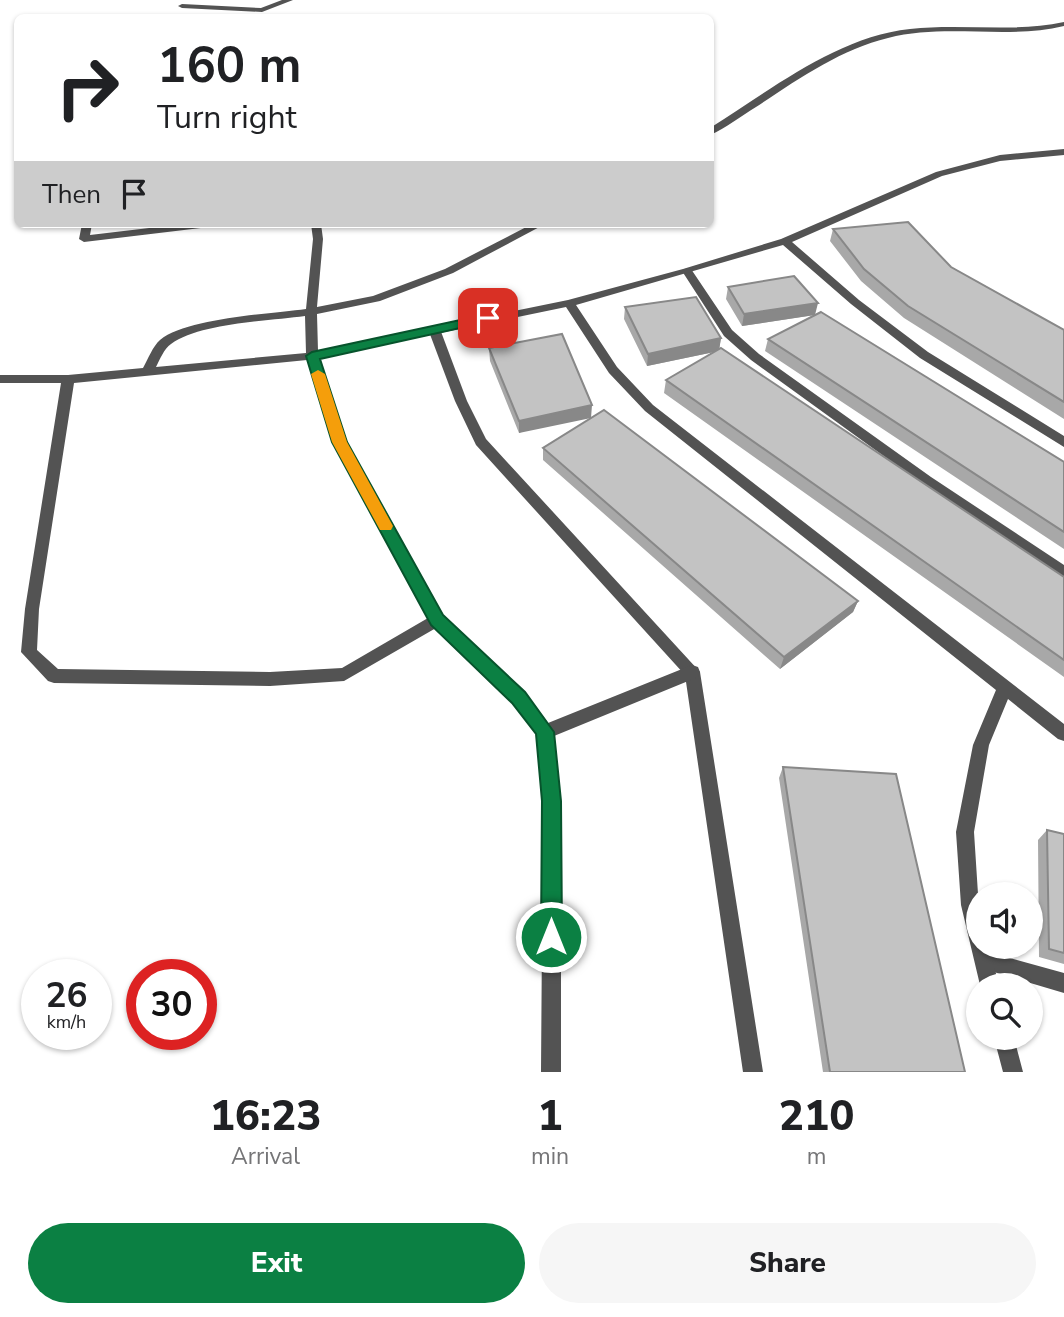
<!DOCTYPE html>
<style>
body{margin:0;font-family:"Nunito Sans",sans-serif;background:#f6f6f6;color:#202124;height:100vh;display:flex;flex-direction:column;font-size:26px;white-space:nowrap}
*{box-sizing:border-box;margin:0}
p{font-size:23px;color:#757577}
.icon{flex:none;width:38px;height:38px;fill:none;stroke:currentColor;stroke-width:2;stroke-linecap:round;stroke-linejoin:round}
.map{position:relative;height:1072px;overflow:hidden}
.sheet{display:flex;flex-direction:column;background:#fff;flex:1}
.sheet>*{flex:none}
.banner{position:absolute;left:14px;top:14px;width:700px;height:214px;border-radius:10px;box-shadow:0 2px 5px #0004;background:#fff;color:#202124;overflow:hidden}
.controls{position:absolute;left:966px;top:882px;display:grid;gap:14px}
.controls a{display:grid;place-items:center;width:77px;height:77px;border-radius:50%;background:#fff;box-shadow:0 2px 5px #0004;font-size:35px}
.speed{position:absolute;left:21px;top:959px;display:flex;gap:14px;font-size:35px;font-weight:700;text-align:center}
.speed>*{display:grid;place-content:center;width:91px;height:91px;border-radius:50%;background:#fff;box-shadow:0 2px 5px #0004;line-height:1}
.speed small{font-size:18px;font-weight:400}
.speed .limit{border:10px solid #d22;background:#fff;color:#111}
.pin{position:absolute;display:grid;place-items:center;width:60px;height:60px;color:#fff;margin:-30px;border-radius:14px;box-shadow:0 4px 10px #0006}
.me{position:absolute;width:77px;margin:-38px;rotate:0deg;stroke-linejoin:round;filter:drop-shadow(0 0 5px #0008)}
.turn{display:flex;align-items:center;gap:24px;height:147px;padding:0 28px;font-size:32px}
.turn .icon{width:91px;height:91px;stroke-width:2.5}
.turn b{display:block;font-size:49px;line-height:60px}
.then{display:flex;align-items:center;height:66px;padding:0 28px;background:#0003;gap:14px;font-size:26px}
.eta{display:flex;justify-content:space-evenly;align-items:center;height:119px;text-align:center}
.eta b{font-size:42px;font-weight:800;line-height:49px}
.cta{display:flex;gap:14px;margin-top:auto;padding:14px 28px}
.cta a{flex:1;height:80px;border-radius:42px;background:#0b8043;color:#fff;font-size:28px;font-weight:800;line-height:80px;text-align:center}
.cta a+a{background:#f6f6f6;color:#202124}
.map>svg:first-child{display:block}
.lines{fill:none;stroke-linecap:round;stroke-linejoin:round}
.service{fill:#535353;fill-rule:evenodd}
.minor{fill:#535353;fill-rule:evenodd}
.wall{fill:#a8a8a8}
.shaded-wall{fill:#888}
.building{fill:#c3c3c3;stroke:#888;stroke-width:2}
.route{fill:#0b8043;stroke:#07532c;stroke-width:2}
.slow{fill:#f59e0b}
</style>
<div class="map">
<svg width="1064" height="1072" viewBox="0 0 1064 1072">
<rect width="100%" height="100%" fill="#fff"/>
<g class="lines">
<path class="service" d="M687 268 691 269 732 330 759 354 931 477 1064 565V578L921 483 751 360 724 336 682 271Z
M434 325 440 329 467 401 486 439 700 672 763 1072H743L685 675 476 445 455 401 428 329Z
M984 951 1064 973V993L977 967 975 960 977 953Z"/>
<path class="minor" d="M282 0H293L262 12 182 8 178 6 182 4 261 8Z
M1064 22V26C1006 40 946 23 888 38 841 49 797 80 756 107 741 116 726 128 710 135V128C771 90 836 37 910 29 961 23 1013 33 1064 22Z
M1064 149V155L1000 161 942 176 792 242 859 300 928 352 1064 436V447L920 358 851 304 783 245 576 305 617 367 653 405 1064 724V741L1058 739 1008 699 989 745 974 832 978 894V947H989L999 985H980L961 905 956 832 973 745 996 690 645 411 609 373 566 307 319 358 345 442 442 616 525 692 548 723 692 665 698 667 700 672 698 677 554 736 561 801V1072H541L543 801 537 734 513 702 436 628 344 681 270 686 54 683 48 681 21 652 25 609 61 383H0V375H68L143 368C148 359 153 346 160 340 187 318 269 314 306 309L313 239 311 224H321L323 239 317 307 373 296 445 269 532 224H545L453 273 380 301 317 314 318 351 568 300 683 269 781 239 936 172 1000 155ZM305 316 306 353 156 367C160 359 164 349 171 344 200 323 269 321 305 316ZM307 360 333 442 428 618 342 668 270 672 58 669 37 650 39 609 74 383Z
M82 224H92L90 235 183 224H214L209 227 84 242 79 239Z
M994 1038H1014L1023 1072H1003Z"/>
</g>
<path class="wall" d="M833 229 951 267 1064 330V419L904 318 861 281 830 241Z
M728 287 815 315 1064 462V549L765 351 768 339 814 315 742 326 726 299Z
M625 307 721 338 719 349 1064 577V677L664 393 666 380 714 352 647 366 624 319Z
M489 348 592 405 519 433 490 361Z
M543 448 858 601 853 612 780 669 543 460Z
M783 767 965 1072H823L779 778Z
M1047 830 1064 834V964L1039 957 1038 840Z"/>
<path class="shaded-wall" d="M818 303 815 315 742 326 744 314Z
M721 338 719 351 647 366 648 354Z
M592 405 591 418 519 433V421Z
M858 601 853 612 780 669 784 657Z"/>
<path class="building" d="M908 222 951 267 1064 330V402L908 306 864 269 833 229Z
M794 276 818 303 744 314 728 287Z
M696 297 721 338 648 354 625 307Z
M821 312 1064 462V532L768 339Z
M562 334 592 405 519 421 489 348Z
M721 348 1064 577V660L666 380Z
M604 410 858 601 784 657 543 448Z
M783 767 896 774 965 1072H830Z
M1047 830 1064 834V953L1049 949Z"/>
<path class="route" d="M488 314 492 315V321L320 359 347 442 443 615 525 692 554 732 561 801 562 937 559 944 551 947 544 944 541 937 542 801 536 734 512 703 431 625 332 442 306 356 312 352Z"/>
<path class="slow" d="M318 370 325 374 347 442 393 526 391 530H380L332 442 311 374Z"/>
</svg>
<div class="controls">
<a><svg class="icon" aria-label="sound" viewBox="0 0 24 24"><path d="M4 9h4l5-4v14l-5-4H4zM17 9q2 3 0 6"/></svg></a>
<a><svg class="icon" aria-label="search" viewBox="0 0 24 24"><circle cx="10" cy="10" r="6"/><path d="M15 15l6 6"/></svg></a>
</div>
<div class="speed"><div>26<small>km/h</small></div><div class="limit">30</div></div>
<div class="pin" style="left:488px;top:318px;background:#d93025"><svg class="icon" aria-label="arrive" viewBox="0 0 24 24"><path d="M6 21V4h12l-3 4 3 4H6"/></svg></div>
<svg class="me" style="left:551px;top:937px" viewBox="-20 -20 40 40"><circle r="17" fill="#0b8043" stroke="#fff" stroke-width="3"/><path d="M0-11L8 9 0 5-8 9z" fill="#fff"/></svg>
<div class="banner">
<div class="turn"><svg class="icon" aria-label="right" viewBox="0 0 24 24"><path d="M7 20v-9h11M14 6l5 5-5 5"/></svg><div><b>160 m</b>Turn right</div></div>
<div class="then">Then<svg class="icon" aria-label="arrive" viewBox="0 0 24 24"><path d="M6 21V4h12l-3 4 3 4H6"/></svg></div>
</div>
</div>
<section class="sheet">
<div class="eta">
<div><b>16:23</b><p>Arrival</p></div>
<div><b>1</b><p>min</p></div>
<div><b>210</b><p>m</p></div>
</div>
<div class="cta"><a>Exit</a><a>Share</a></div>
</section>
